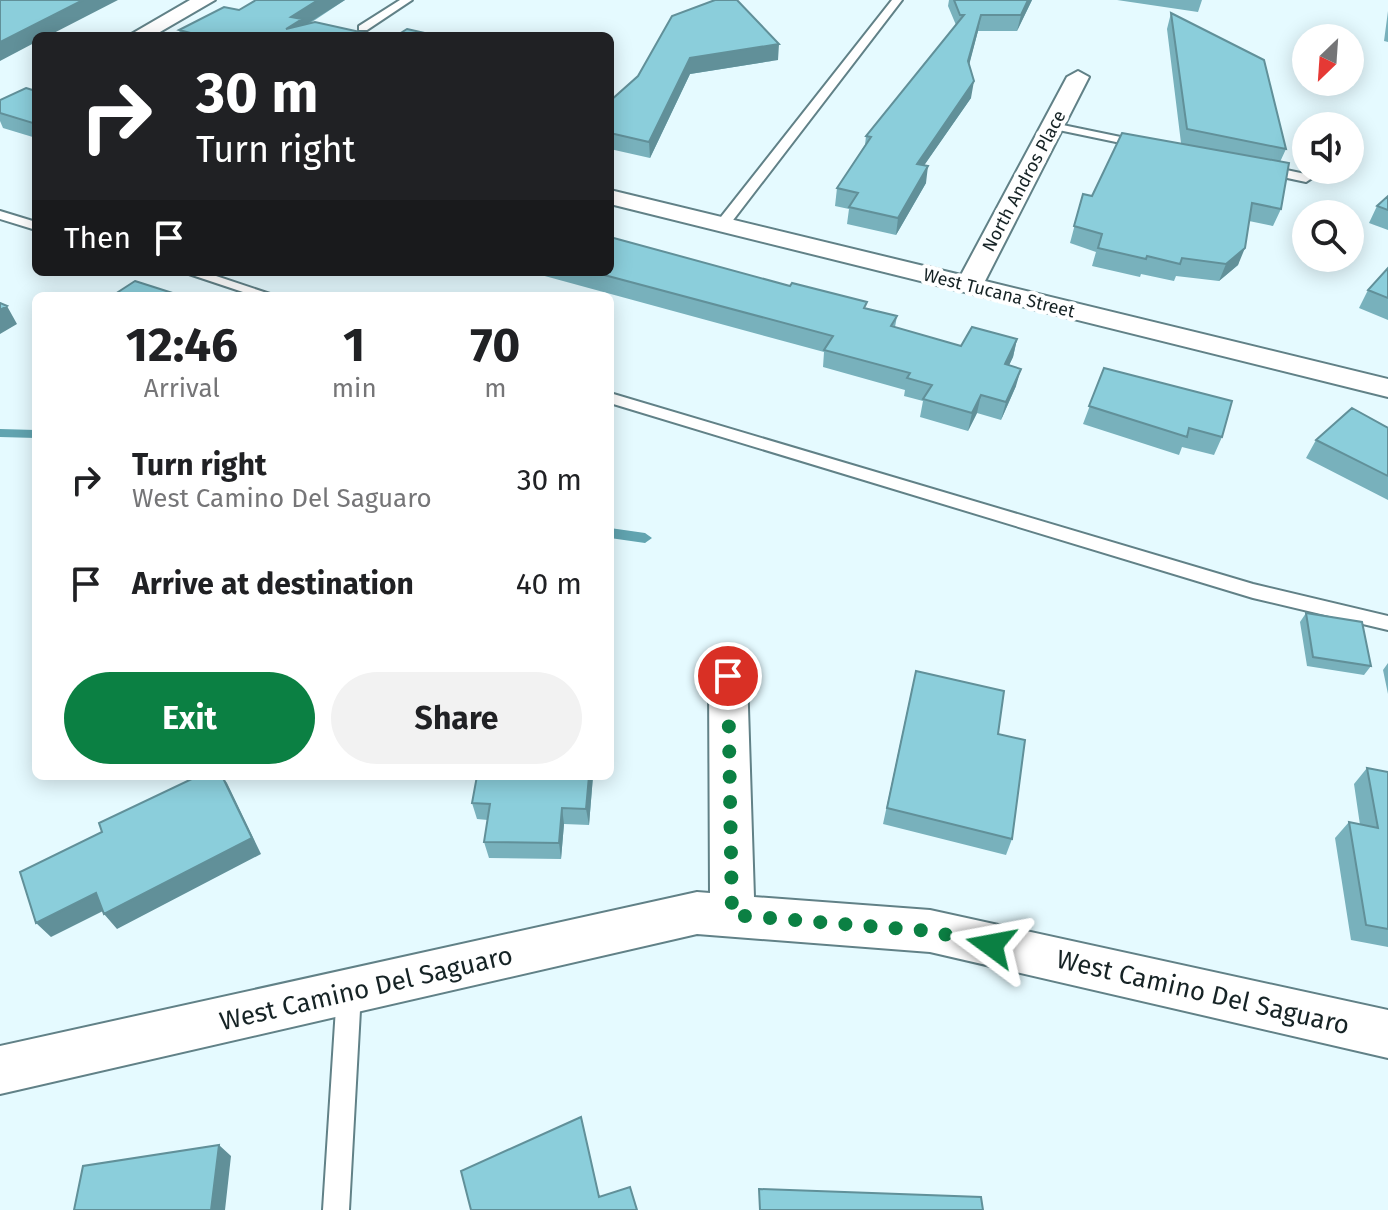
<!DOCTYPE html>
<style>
body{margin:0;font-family:"Fira Sans",sans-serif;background:#f2f2f2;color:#202124;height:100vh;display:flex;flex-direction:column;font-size:30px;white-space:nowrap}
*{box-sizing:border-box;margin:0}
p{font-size:26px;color:#757577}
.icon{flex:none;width:44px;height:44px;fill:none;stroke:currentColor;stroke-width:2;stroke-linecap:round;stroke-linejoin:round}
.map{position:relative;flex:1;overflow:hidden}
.side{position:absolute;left:32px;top:292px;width:582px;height:488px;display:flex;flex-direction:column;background:#fff;border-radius:12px;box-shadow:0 4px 20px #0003}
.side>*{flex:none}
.hud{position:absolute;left:32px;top:32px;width:582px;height:244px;border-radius:12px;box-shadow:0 4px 20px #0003;background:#202124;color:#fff;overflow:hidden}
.needle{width:52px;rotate:205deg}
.buttons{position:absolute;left:1292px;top:24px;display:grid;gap:16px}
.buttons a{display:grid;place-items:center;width:72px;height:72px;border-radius:50%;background:#fff;box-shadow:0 4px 20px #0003;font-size:40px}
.pin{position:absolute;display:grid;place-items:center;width:68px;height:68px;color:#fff;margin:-34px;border:4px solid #fff;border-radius:50%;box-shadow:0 2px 8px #0007}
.me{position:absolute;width:88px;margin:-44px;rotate:283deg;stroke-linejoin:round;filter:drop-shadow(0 0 6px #0008)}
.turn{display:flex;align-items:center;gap:28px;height:168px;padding:0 32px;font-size:36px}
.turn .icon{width:104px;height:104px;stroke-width:2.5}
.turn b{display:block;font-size:56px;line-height:68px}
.then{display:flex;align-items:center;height:76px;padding:0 32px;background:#0003;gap:16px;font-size:30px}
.eta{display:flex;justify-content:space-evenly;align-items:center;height:136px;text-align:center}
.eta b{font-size:48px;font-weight:700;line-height:56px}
.button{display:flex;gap:16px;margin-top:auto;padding:16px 32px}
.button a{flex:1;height:92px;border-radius:48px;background:#0b8043;color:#fff;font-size:32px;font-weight:700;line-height:92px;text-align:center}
.button a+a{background:#f2f2f2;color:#202124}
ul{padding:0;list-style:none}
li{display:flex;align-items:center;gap:24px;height:104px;padding:0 32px}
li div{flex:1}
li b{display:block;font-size:30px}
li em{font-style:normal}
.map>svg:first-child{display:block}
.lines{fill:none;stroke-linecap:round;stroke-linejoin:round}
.stream{fill:#61a4b0;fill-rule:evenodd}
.lane-casing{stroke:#618187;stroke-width:4}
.street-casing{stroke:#618187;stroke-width:4}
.lane{fill:#fff;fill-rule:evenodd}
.street{fill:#fff;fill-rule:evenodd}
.wall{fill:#78b1bc}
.shaded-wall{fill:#619099}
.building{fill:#8bcedb;stroke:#619099;stroke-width:2}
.route{stroke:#0b8043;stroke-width:14;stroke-dasharray:0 25.2}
.labels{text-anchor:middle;stroke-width:8;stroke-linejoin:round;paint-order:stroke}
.far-street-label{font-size:18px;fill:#162325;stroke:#fff}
.near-street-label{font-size:26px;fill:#162325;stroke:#fff}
</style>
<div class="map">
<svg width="1388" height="1210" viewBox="0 0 1388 1210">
<rect width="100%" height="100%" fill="#e5faff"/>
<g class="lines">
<path class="stream" d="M0 429 36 430V438L0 437Z
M610 528 645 533 652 538 645 543 610 538Z"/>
<defs>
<path id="lane" d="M400 0H412L367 30H359V26Z
M892 0H902L727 228H717V222Z
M1053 123 1140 141 1146 144 1140 147 1049 128 1047 126Z
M1263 165 1310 175 1312 178 1306 182 1259 172V166Z
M0 211 36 222V230L0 219Z
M183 272H204L276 296H255Z
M610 393 1253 584 1388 616V630L1253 598 610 403Z
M349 981 357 984 361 992 349 1210H323L337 992 341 984Z"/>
<path id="street" d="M190 0H215L153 36H128Z
M1078 71 1089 77 985 281 1388 379V397L610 204V190L961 275 1067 77Z
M728 661 741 665 747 676 754 897 930 910 1388 1010V1058L930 952 697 934 0 1094V1046L697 892 710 893 709 676 715 665Z"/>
</defs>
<use href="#lane" class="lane-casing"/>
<use href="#street" class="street-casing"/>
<use href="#lane" class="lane"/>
<use href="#street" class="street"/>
</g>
<path class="wall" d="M256 0H345L309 24 378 36H181L179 30 239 10Z
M949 0H1032L1017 31H978L969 64 971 98 924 165 926 183 896 235 847 224 849 209 835 206 837 188 865 145 866 136 956 25 948 6Z
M1117 0H1202L1198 12Z
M1388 11V42L1384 41Z
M1171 13 1286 149 1280 162 1281 209 1273 226 1249 221 1238 265 1219 281 1176 276 1174 281 1141 274 1140 277 1092 266 1096 252 1070 243 1083 194 1092 196 1181 143 1167 29Z
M778 60 690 74 650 158 610 149V101L638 76Z
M36 91V138L3 128 0 121V100Z
M1388 196V230L1369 223 1377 206Z
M1388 268V320L1359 308 1368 290Z
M530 272H610L866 308 897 316 895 327 961 346 1017 339 1013 357 1009 365 1016 386 1001 420 977 413 968 431 920 417 923 401 904 396 905 390 823 367 824 352Z
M1104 368 1222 437 1214 455 1182 447 1179 455 1083 424Z
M1388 428V500L1306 458 1316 440Z
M1306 613 1371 666 1364 675 1307 666 1300 622Z
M1388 663V694L1383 670Z
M912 688 1012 839 1006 855 883 824Z
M1367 768 1388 772V947L1351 940 1335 838 1349 822 1360 825 1354 784Z
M593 776 589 825 564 824 561 859 489 858 484 842 488 820 477 819 472 803Z"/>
<path class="shaded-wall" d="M83 0H118L48 36H36V42L0 61V42Z
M318 0H345L288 36 291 17Z
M1028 0H1032L1017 31 1021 15Z
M981 15 978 31 966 77 968 61Z
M779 44 778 60 690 74 650 158 649 142 690 58Z
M974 81 971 98 914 180 917 164Z
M928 166 926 183 896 235 898 218Z
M1245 248 1238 265 1219 281 1226 264Z
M7 306 17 324 0 334V310Z
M1017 339 1013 357 1001 382 1005 364Z
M1021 369 1016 386 1001 420 1006 402Z
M981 395 977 413 968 431 972 413Z
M612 403 613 421 610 423V404Z
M222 776 227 783 261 854 117 929 104 914Z
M589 776H593L589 825 586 809Z
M562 808 564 824 561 859 559 843Z
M96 893 109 908 51 937 36 923Z
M219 1145 231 1156 225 1210H211Z"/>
<path class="building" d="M0 0H83L0 42Z
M256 0H318L291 17 302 19 286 29 315 22 378 36H202L179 30 224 7 239 10Z
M715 0H737L779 44 690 58 649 142 610 133V101L638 76 672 16Z
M954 0H1028L1021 15H981L968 61 974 81 917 164 928 166 898 218 849 207 858 193 837 188 871 137 866 136 964 15H960Z
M1171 13 1264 60 1286 149 1187 129Z
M407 29 438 36H396Z
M26 88 36 91V124L0 113V100Z
M1122 133 1289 163 1281 209 1252 203 1245 248 1226 264 1182 258 1180 264 1147 256 1146 259 1098 248 1102 234 1074 226 1083 194 1092 196Z
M1388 196V210L1377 206Z
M610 237 790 286 792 283 867 302 864 308 897 316 891 326 961 346 972 327 1017 339 1005 364 1021 369 1006 402 981 395 972 413 923 399 932 385 907 378 910 373 824 350 833 336 593 272H610Z
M1388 268V298L1368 290Z
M135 281 182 296H112Z
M0 303 7 306 0 310Z
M1104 368 1232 401 1222 437 1189 428 1187 437 1089 406Z
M1352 408 1388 428V476L1316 440Z
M1306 613 1362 622 1371 666 1313 657Z
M916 671 1004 691 998 734 1025 740 1012 839 887 808Z
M1367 768 1388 772V929L1366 925 1349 822 1378 828Z
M198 776H222L252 838 104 914 96 893 36 923 20 872 102 832 99 823Z
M477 776H589L586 809 562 808 559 843 484 842 490 804 472 803Z
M581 1117 599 1197 630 1187 637 1210H471L461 1171Z
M219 1145 211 1210H74L83 1166Z
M759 1189 981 1197 983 1210H760Z"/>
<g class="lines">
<path class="route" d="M728 676 732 915 930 931 991 945"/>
</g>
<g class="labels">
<g class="far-street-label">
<text transform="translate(1024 181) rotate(-62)" y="6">North Andros Place</text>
<text transform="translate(999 293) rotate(14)" y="6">West Tucana Street</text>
</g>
<g class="near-street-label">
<text transform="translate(366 988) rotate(-13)" y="9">West Camino Del Saguaro</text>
<text transform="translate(1203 992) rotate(13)" y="9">West Camino Del Saguaro</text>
</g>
</g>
</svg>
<div class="buttons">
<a><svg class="needle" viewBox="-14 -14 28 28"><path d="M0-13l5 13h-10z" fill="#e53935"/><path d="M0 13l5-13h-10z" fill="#757577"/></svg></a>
<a><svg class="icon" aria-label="sound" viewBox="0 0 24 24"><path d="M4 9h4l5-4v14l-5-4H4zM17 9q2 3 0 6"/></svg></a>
<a><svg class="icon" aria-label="search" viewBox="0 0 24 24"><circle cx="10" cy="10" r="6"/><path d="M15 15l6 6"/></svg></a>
</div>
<div class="pin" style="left:728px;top:676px;background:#d93025"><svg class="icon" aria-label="arrive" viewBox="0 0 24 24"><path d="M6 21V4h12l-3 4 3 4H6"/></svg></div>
<svg class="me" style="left:991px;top:945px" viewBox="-20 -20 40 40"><path d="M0-17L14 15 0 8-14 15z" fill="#0b8043" stroke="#fff" stroke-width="4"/></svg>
<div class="hud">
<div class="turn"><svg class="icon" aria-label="right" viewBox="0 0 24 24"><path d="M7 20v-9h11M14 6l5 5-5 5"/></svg><div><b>30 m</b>Turn right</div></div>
<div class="then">Then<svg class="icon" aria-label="arrive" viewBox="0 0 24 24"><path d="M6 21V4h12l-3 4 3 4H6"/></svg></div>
</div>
<section class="side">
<div class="eta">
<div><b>12:46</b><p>Arrival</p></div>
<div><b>1</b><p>min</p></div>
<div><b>70</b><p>m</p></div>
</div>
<ul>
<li><svg class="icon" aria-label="right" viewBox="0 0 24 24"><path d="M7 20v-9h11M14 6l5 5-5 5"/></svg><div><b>Turn right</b><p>West Camino Del Saguaro</p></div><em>30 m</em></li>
<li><svg class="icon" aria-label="arrive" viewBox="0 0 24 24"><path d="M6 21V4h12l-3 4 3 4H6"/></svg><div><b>Arrive at destination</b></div><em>40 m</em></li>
</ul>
<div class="button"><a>Exit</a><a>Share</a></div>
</section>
</div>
